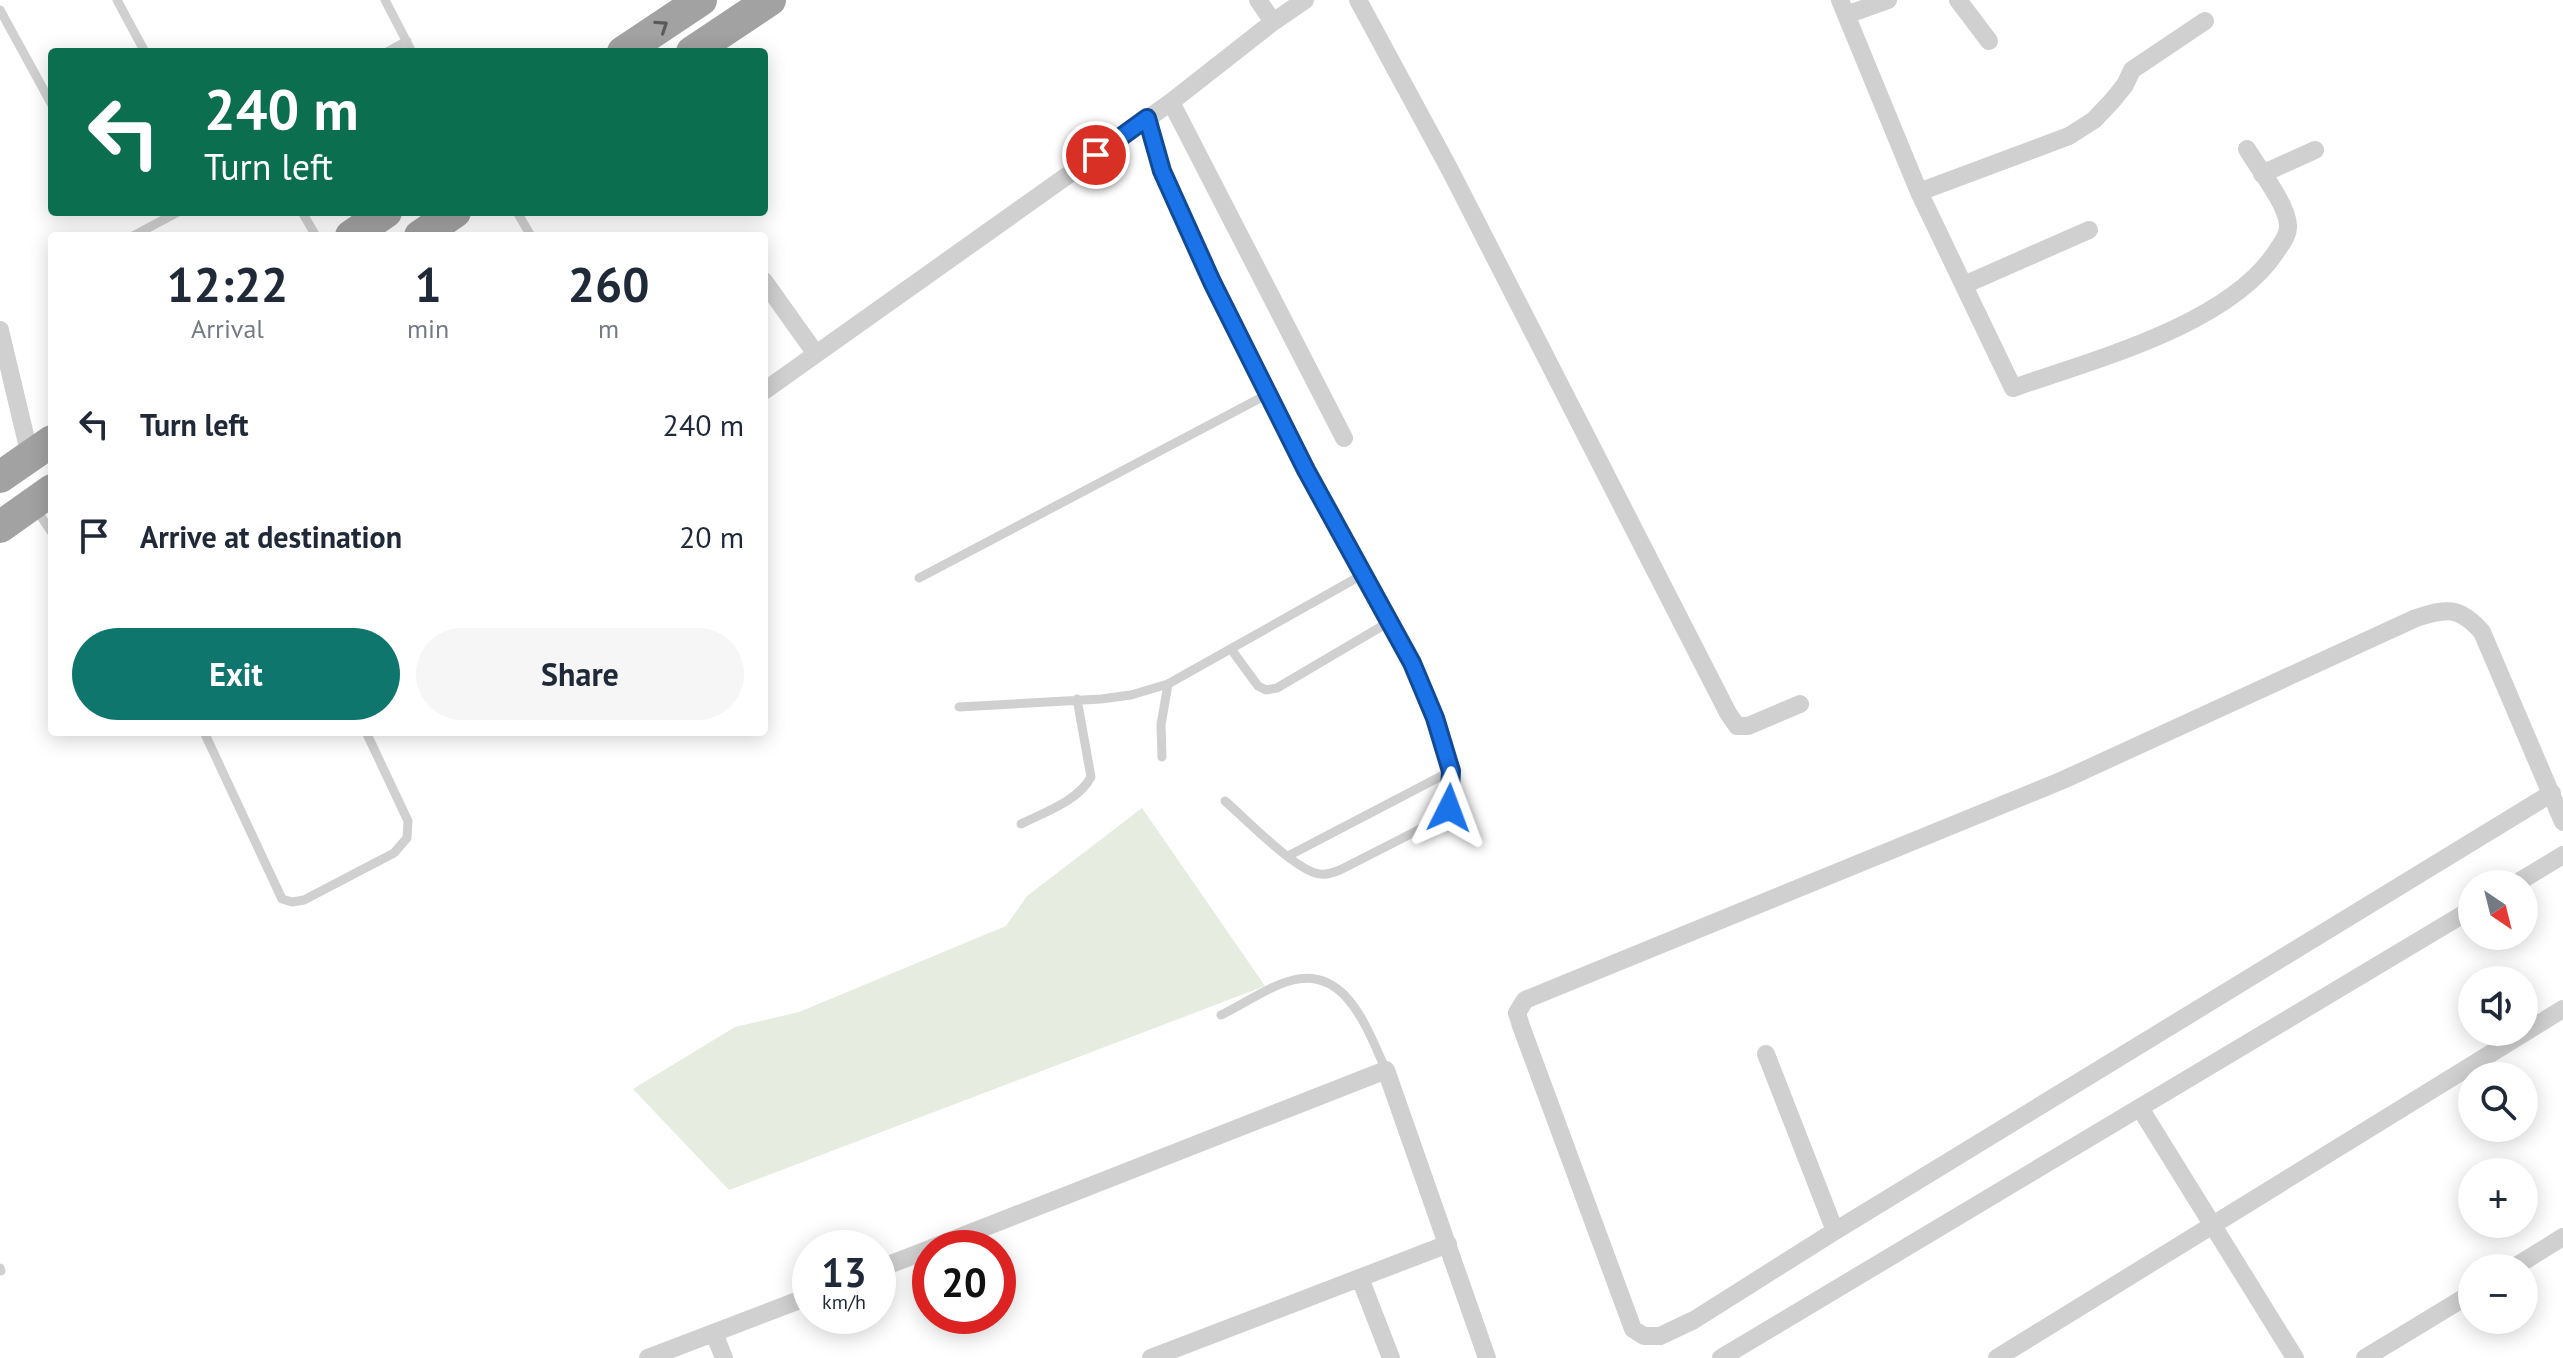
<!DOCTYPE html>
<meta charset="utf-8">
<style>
body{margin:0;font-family:"PT Sans",sans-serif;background:#f6f6f7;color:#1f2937;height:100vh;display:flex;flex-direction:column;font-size:30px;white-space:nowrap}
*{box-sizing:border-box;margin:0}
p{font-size:26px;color:#747a83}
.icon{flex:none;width:44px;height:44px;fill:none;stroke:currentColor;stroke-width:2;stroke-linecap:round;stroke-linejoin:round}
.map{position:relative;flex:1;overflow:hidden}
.panel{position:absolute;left:48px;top:232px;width:720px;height:504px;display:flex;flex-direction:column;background:#fff;border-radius:8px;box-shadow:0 4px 20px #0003}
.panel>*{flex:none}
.banner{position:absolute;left:48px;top:48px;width:720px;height:168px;border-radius:8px;box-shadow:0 4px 20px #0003;background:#0b6e4f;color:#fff;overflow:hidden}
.needle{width:52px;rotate:145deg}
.controls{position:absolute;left:2458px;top:870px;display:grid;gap:16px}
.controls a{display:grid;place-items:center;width:80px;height:80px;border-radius:50%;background:#fff;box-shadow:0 4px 20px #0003;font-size:40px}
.speed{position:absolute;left:792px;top:1230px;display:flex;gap:16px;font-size:40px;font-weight:700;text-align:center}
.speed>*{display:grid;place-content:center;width:104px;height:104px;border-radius:50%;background:#fff;box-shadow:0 4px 20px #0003;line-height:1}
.speed small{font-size:20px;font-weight:400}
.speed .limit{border:12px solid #d22;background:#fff;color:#111}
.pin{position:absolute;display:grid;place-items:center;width:68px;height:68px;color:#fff;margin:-34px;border:4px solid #fff;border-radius:50%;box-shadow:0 2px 8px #0007}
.me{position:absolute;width:88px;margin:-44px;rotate:3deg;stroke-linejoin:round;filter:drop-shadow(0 0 6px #0008)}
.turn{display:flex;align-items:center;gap:28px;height:168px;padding:0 24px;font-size:36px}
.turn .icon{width:104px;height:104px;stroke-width:2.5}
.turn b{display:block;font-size:56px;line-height:68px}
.eta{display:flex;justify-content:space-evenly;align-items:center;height:136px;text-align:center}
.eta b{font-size:48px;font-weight:800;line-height:56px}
.primary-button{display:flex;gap:16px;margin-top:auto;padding:16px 24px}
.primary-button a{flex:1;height:92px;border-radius:48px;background:#0f766e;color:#fff;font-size:32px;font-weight:800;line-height:92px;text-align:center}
.primary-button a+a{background:#f6f6f7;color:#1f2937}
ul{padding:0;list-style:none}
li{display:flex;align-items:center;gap:24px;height:112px;padding:0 24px}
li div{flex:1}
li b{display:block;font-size:30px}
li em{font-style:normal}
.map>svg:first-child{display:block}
.green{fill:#e6ecdf}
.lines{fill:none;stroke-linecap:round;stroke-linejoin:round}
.service{stroke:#d0d0d0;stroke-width:9}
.minor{stroke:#d0d0d0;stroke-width:18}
.trunk{stroke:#a2a2a2;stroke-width:32}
.oneway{stroke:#5a5a5a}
.route-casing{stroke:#114b97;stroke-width:20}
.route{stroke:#1a73e8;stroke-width:14}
</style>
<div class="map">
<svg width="2563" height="1358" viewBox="0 0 2563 1358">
<rect width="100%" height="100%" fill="#fff"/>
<path class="green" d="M1142 808 1265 986 729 1190 633 1089 735 1027 799 1012 1006 926 1027 896Z"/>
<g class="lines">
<path class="service" d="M117 0 145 52
M385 0 412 52
M0 10 52 105
M387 52 407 41
M1147 118 1162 171 1212 282 1306 470 1412 663 1435 718 1451 771V798L1449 808 1442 818 1340 870C1332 873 1324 876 1315 873 1289 864 1247 820 1225 801
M302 212 316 236
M517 212 531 236
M133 236 178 212
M36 509 52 533
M919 578 1268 394
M1231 649 1258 686 1266 690 1277 688 1389 622
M959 707 1101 699 1131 695 1168 684 1362 575
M204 732 282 899 292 902 304 900 394 853 407 838 408 821 366 732
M1162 757 1161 725 1168 684
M1021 824C1045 812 1078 801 1091 777L1077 699
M1288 856 1451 771
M1221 1015C1244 1004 1269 986 1293 980 1348 967 1368 1032 1386 1070
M0 1268 1 1271"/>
<path class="minor" d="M1258 0 1273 22
M1358 0 1450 170 1728 713 1737 726H1748L1800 704
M1840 0 1919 192 2013 388C2093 360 2228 325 2276 252 2281 244 2289 235 2288 225 2287 204 2258 168 2247 149
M1958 0 1989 41
M1846 15 1888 0
M1171 102 1344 438
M2262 174 2315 150
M1919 192 2069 136 2094 120 2112 101 2125 85 2132 70 2205 21
M764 281 816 354
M1964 285 2089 230
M0 330 30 456
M764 391 1171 102 1273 22 1305 0
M2552 793 1835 1231 1694 1320 1660 1336H1644L1633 1329 1521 1026 1517 1013 1525 1000 2063 780 2416 618C2447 608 2459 606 2482 632L2563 822
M2515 884 2563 855
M1766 1054 1835 1231
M2140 1108 2295 1358
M932 1248 1386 1070 1487 1358
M2513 1268 2563 1237
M878 1269 930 1249
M1360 1278 1391 1358
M714 1333 724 1358
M648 1358 810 1296
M1151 1358 1448 1244
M1721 1358 2472 909
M1997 1358 2563 1009
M2365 1358 2472 1293"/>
<path class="trunk" d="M623 52 701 0
M692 52 770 0
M351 236 386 212
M420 236 455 212
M0 477 52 441
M0 527 52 490"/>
</g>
<defs><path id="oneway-chevron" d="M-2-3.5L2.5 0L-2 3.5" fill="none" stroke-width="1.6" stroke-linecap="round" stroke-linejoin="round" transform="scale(2)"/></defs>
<use class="oneway" href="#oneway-chevron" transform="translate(662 26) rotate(-34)"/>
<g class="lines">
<defs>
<path id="route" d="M1096 155 1147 118 1162 171 1212 282 1306 470 1412 663 1435 718 1451 771 1449 808"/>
</defs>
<use href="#route" class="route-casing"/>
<use href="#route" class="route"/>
</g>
</svg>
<div class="controls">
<a><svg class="needle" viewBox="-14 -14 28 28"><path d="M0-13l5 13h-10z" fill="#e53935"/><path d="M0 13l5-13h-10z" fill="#747a83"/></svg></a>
<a><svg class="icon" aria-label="sound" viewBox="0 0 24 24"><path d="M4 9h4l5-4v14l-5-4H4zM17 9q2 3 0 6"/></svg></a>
<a><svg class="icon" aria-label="search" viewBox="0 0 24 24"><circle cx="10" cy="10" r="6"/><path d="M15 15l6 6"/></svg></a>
<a>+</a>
<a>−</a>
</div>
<div class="speed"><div>13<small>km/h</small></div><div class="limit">20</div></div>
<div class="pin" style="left:1096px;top:155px;background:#d93025"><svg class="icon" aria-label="arrive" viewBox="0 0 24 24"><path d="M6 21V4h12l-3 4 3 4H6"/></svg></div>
<svg class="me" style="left:1449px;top:808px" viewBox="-20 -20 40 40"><path d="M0-17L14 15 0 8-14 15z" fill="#1a73e8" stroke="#fff" stroke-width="4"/></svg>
<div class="banner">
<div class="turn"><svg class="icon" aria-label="left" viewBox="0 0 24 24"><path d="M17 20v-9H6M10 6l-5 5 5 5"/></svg><div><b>240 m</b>Turn left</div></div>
</div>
<section class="panel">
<div class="eta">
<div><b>12:22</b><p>Arrival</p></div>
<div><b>1</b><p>min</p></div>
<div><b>260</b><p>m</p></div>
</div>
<ul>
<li><svg class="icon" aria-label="left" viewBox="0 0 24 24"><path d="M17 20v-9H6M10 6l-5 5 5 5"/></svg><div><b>Turn left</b></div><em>240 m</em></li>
<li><svg class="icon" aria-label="arrive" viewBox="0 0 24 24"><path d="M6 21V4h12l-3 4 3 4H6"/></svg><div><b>Arrive at destination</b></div><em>20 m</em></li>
</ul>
<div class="primary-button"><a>Exit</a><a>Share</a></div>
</section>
</div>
